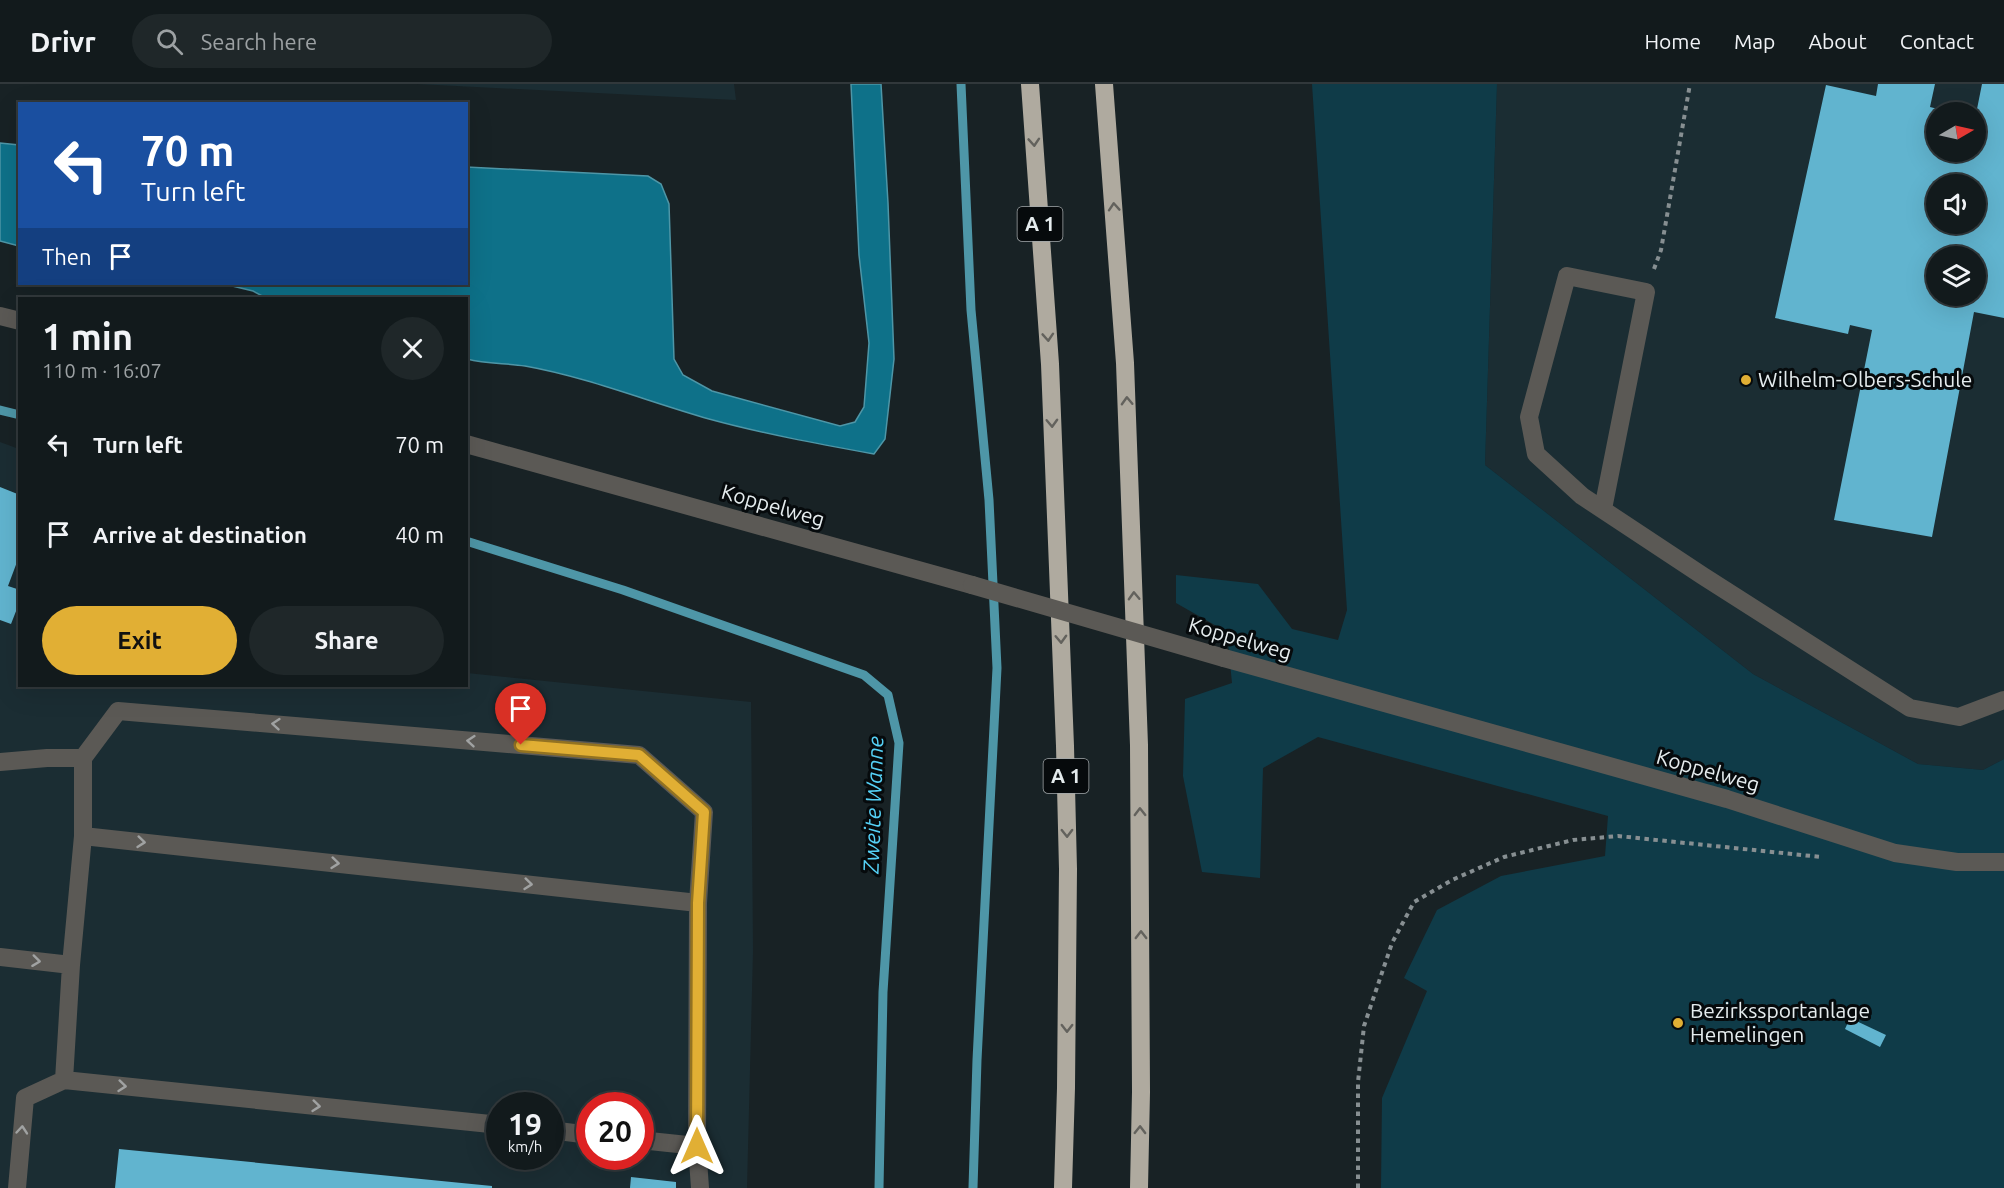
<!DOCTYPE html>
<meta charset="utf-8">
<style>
body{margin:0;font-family:Ubuntu,sans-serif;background:#1f2729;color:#f1f3f6;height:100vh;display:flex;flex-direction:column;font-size:22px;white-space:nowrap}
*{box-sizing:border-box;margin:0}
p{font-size:20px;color:#9ca1a3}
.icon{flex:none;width:33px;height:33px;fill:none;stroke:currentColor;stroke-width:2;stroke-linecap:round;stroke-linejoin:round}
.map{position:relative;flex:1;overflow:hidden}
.sheet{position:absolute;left:18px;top:213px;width:450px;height:390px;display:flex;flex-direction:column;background:#121a1c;border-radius:0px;box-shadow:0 6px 24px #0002,0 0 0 2px #31383b}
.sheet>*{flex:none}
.hud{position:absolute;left:18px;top:18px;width:450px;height:183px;border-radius:0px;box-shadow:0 6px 24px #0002,0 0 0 2px #31383b;background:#1a4fa0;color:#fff;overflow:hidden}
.needle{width:39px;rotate:81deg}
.tools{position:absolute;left:1926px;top:18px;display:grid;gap:12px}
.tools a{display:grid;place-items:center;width:60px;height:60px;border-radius:50%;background:#121a1c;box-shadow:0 6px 24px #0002,0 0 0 2px #31383b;font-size:30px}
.speed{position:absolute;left:486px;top:1008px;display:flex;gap:12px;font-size:30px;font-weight:700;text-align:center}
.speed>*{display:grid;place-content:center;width:78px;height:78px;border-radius:50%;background:#121a1c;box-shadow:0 6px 24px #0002,0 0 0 2px #31383b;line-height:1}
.speed small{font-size:15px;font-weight:400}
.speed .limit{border:9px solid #d22;background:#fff;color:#111}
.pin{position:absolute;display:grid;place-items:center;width:51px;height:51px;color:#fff;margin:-62px -26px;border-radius:50% 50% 50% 0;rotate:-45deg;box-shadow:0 0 6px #0007}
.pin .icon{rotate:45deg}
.me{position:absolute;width:66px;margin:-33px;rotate:0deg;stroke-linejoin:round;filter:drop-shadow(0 0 4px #0008)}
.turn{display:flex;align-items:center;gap:21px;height:126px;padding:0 24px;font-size:27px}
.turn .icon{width:78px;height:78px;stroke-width:2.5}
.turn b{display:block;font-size:42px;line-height:51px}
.then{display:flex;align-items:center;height:57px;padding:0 24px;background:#0003;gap:12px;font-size:22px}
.round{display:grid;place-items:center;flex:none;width:63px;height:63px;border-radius:32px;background:#1f2729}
.headline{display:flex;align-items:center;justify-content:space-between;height:102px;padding:0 24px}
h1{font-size:36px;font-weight:700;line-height:45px}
.action{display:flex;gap:12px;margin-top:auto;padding:12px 24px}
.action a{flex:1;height:69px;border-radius:36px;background:#e1af34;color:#111;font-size:24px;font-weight:700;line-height:69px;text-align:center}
.action a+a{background:#1f2729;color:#f1f3f6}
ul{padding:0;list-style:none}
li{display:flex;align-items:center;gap:18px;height:90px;padding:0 24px}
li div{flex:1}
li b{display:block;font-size:22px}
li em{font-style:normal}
header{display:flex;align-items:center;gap:36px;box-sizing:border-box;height:84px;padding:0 30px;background:#121a1c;border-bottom:2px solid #31383b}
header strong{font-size:28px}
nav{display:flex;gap:33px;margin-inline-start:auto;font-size:21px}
.search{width:420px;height:54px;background:#1f2729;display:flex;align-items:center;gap:15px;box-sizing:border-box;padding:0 21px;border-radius:33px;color:#9ca1a3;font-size:22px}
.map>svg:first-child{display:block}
.built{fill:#1b2d33;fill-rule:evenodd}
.green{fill:#0f3b48}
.water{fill:#0e7189;stroke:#4e96a7;stroke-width:1.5}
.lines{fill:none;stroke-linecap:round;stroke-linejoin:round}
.stream{stroke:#4e96a7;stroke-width:9}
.building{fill:#61b4cf;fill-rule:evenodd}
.path{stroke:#878f92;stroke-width:4;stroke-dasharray:4.5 4.5;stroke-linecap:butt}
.minor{stroke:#5b5955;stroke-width:18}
.highway{stroke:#afaa9f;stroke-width:18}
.minor-bridge{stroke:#5b5955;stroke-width:18}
.oneway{stroke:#63625d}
.oneway2{stroke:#a0a2a2}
.route-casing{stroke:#927222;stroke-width:15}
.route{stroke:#e1af34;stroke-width:10}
.poi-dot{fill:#e1af34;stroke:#060a0c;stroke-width:2}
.labels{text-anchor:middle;stroke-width:6;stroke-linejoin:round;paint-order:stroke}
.shield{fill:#060a0c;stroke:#a2a8aa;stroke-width:1.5}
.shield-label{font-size:20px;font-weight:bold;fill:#e5ecee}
.poi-label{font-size:21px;fill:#e5ecee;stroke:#060a0c;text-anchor:start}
.street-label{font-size:21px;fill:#e5ecee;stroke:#060a0c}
.water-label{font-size:22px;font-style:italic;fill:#55d0f5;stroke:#060a0c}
</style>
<header>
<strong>Drivr</strong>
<div class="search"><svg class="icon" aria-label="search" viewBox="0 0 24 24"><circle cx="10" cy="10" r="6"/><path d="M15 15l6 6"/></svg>Search here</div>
<nav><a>Home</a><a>Map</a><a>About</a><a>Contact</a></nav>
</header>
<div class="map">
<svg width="2004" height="1104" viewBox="0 0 2004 1104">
<rect width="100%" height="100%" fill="#182225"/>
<path class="built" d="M417 0H734L736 16Z
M1497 0H2004V675L1983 686 1918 680 1753 590 1485 381ZM1936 28H1976V68H1936ZM1936 100H1976V140H1936ZM1936 172H1976V212H1936Z
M0 358 19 365 20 602H466L467 589 751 618 753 867 747 1104H0ZM500 1022H550V1072H500ZM590 1022H640V1072H590Z"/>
<path class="green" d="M1312 0H1497L1485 381 1753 590 1918 680 1983 686 2004 675V1104H1381L1382 1014 1427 907 1404 894 1437 826 1501 792 1605 772 1608 732 1318 653 1263 684 1260 794 1202 788 1183 692 1185 615 1232 599 1227 548 1176 519V491L1258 500 1292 545 1338 556 1347 526Z"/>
<path class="water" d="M851 0H881L888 119 894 275 885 355 874 370C819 360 764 350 709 335 649 318 587 293 525 282 506 279 486 280 467 275L466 214H266L253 207 224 200H466L467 83 648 92 661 100 669 120 674 275 683 291 712 307 840 342 855 338 864 323 869 259 859 171Z
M0 59 19 61V162L0 157Z"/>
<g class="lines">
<path class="stream" d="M961 0 971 226 989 416 997 584 977 976 973 1104
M0 326 20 331
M466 457 623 506 864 591 888 611 899 659 883 908 879 1104"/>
</g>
<path class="building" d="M1878 0H1935L1930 23 1950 28H1936V68H1976V30L1982 0H2004V234L1974 228 1932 453 1834 436 1872 246 1850 241 1848 250 1775 234 1826 1 1876 12ZM1936 100H1976V140H1936ZM1936 172H1976V212H1936Z
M0 403 20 411V470L8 502 20 506V517L11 540 0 536Z
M1850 934 1886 951 1880 963 1845 945Z
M119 1065 492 1102V1104H115Z
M631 1093 676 1098V1104H630Z"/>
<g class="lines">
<path class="path" d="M1654 185 1661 166 1690 0
M1358 1104V998L1364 942 1392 859 1414 818 1452 796 1504 773 1573 756 1618 752 1821 773"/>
<path class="minor" d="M0 232 20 237
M466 360 972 501
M1603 425 1646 208 1567 192 1529 333 1536 370 1582 412 1703 492 1910 624 1959 633 2004 616
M1224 574 1727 715 1895 769 1957 778H2004
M0 678 47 674H83
M83 752 698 819
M0 873 71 881
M64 996 71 881 83 752V674L118 627 639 671 704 728 698 819 697 1062 640 1056
M550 1046 590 1051
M697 1062 700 1104
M17 1104 25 1014 64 996 500 1041"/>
<path class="highway" d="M1030 0 1050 280 1065 662 1068 785 1066 1004 1063 1104
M1104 0 1125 279 1139 661 1141 1008 1139 1104"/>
<path class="minor-bridge" d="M972 501 1224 574"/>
</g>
<defs><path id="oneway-chevron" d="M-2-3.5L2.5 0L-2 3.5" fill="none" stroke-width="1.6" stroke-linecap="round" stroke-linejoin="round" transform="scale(1.5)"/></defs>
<g class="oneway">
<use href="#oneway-chevron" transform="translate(1034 58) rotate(86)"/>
<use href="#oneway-chevron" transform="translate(1114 123) rotate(-94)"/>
<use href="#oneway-chevron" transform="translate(1048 253) rotate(86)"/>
<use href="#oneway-chevron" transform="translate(1127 317) rotate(-92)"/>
<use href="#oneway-chevron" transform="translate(1052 339) rotate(88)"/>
<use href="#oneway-chevron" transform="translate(1134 512) rotate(-92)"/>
<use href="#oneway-chevron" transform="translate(1061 555) rotate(88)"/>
<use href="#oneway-chevron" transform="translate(1140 728) rotate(-91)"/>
<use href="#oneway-chevron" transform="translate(1067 749) rotate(89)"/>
<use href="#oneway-chevron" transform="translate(1141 851) rotate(-90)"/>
<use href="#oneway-chevron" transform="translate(1067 944) rotate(90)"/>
<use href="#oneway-chevron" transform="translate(1140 1046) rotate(-89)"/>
</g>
<g class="oneway2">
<use href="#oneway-chevron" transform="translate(276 640) rotate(-175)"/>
<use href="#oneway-chevron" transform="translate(471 657) rotate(-175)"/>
<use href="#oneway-chevron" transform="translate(141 758) rotate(6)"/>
<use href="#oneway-chevron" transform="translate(335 779) rotate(6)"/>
<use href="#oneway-chevron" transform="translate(528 800) rotate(6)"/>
<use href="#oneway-chevron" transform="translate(36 877) rotate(7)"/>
<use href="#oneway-chevron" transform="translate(122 1002) rotate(6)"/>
<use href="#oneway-chevron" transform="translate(316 1022) rotate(6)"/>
<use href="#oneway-chevron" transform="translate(22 1046) rotate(-85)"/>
</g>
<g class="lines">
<defs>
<path id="route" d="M521 661 639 671 704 728 698 819 697 1062"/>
</defs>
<use href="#route" class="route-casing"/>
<use href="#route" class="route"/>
</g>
<g class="poi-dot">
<circle cx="1746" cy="296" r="6"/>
<circle cx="1678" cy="939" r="6"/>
</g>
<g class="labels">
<g class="shield">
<rect x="1017.5" y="123" width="45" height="34" rx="4.5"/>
<rect x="1043.5" y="675" width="45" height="34" rx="4.5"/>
</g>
<g class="shield-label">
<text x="1040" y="147">A 1</text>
<text x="1066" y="699">A 1</text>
</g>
<g class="poi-label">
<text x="1758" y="303">Wilhelm-Olbers-Schule</text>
<text x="1690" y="934">Bezirkssportanlage<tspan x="1690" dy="24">Hemelingen</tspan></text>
</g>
<g class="street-label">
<text transform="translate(773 422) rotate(16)" y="7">Koppelweg</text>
<text transform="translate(1240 555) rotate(16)" y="7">Koppelweg</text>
<text transform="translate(1708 687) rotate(16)" y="7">Koppelweg</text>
</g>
<g class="water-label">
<text transform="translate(873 721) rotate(-88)" y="8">Zweite Wanne</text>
</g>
</g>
</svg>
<div class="tools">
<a><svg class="needle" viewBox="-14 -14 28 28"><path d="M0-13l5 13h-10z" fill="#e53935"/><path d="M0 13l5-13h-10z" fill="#9ca1a3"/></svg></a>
<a><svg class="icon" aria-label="sound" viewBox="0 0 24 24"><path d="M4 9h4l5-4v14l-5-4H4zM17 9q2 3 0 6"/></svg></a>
<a><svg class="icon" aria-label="layers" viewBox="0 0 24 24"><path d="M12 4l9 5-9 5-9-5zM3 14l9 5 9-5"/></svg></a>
</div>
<div class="speed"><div>19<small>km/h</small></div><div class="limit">20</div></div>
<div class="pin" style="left:521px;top:661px;background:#d93025"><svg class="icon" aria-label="arrive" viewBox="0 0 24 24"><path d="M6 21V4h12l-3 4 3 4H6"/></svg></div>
<svg class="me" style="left:697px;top:1062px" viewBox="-20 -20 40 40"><path d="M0-17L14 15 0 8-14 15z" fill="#e1af34" stroke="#fff" stroke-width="4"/></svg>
<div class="hud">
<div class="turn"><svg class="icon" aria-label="left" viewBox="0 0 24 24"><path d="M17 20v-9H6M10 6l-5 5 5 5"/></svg><div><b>70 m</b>Turn left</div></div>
<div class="then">Then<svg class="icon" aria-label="arrive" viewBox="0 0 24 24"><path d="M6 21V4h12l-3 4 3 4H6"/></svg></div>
</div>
<section class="sheet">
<div class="headline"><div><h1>1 min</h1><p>110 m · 16:07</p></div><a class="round"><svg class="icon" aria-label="close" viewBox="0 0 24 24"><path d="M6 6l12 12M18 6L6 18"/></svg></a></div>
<ul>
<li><svg class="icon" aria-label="left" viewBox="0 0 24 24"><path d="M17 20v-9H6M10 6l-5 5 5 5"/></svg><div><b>Turn left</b></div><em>70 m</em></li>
<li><svg class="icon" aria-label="arrive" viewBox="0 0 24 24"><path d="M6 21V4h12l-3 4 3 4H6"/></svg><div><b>Arrive at destination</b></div><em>40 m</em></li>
</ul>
<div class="action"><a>Exit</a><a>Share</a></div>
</section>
</div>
